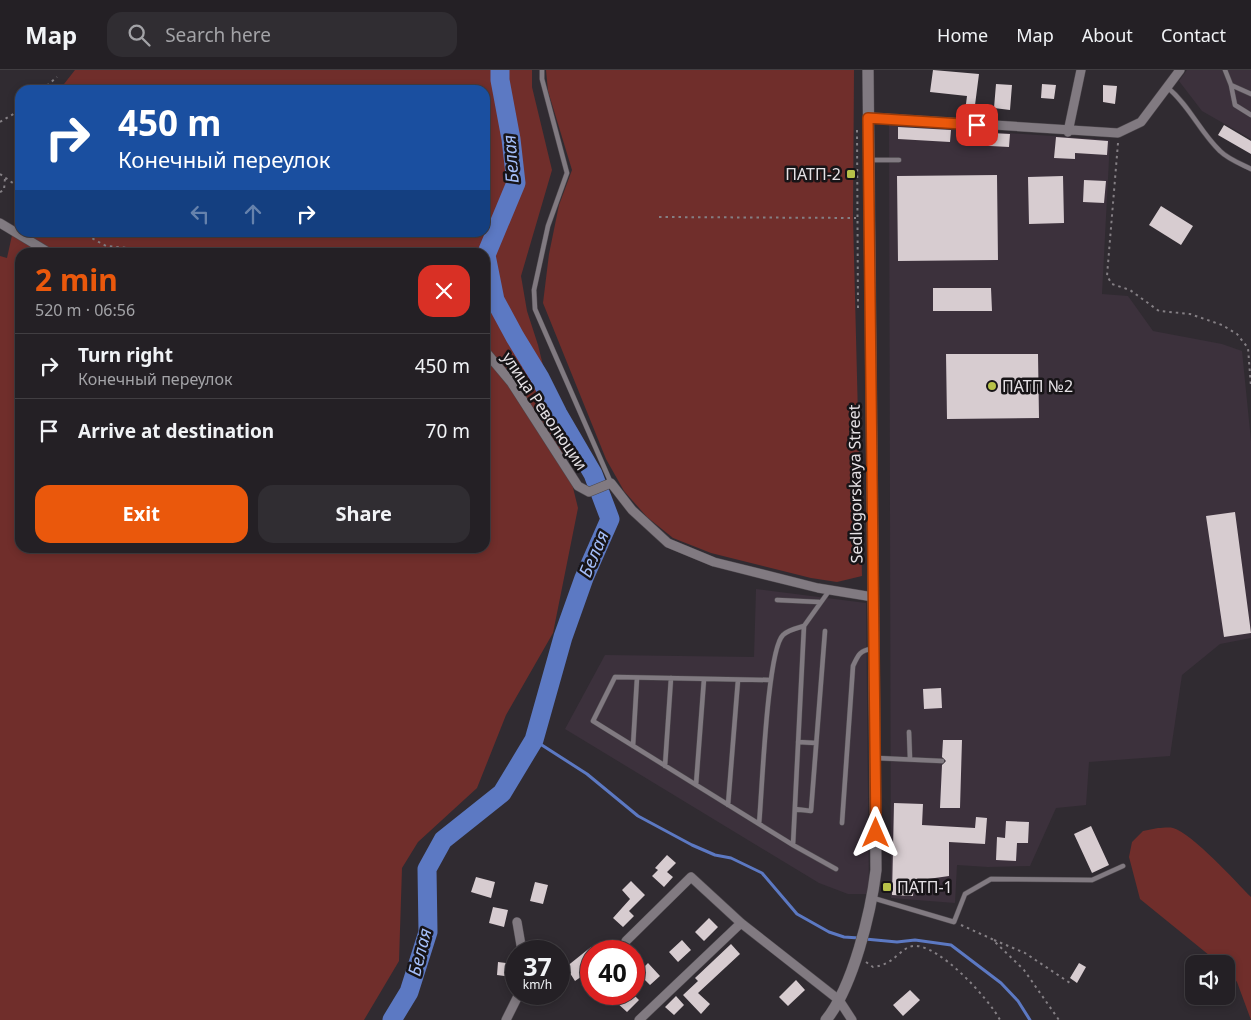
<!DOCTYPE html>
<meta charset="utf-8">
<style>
body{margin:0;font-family:"Noto Sans",sans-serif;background:#302d32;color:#f1f3f6;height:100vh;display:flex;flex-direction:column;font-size:19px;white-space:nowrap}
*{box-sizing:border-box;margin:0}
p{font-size:16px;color:#a3a3a7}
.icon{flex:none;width:28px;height:28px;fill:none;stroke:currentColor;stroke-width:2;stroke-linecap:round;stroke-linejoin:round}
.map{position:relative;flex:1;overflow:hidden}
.details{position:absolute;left:15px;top:178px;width:475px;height:305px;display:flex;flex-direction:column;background:#242025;border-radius:15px;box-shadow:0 2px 8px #0003,0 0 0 1px #413e42}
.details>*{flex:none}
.top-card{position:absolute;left:15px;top:15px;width:475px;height:152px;border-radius:15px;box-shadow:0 2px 8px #0003,0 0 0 1px #413e42;background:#1a4fa0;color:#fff;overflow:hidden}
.controls{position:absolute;left:1185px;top:885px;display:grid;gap:10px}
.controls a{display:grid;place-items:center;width:50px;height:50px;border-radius:10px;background:#242025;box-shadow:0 2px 8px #0003,0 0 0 1px #413e42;font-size:25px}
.speed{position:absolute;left:505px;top:870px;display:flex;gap:10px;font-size:25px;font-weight:700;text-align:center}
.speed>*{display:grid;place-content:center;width:65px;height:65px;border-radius:50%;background:#242025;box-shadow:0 2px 8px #0003,0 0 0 1px #413e42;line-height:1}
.speed small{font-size:12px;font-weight:400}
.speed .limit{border:8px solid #d22;background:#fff;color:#111}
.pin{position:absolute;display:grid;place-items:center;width:42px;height:42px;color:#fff;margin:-21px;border-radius:10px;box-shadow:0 2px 8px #0006}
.me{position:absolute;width:55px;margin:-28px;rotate:0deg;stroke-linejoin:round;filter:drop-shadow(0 0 4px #0008)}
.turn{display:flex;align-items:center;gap:18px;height:105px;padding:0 20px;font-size:22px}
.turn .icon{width:65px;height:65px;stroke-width:2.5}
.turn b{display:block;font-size:35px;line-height:42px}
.lanes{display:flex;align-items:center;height:48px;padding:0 20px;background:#0003;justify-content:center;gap:25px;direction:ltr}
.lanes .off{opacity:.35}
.round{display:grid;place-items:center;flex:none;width:52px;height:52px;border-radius:15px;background:#302d32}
.summary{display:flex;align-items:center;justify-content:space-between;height:85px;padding:0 20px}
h1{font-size:30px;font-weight:700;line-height:38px;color:#ea580c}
.action{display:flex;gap:10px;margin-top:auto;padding:10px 20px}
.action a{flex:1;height:58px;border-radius:15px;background:#ea580c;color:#fff;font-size:20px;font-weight:700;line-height:58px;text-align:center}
.action a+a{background:#302d32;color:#f1f3f6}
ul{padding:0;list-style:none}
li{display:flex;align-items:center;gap:15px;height:65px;padding:0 20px;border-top:1px solid #413e42}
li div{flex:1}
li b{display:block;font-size:19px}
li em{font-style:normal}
header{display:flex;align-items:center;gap:30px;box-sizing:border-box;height:70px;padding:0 25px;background:#242025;border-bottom:1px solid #413e42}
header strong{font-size:24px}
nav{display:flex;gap:28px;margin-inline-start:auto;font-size:18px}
.search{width:350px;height:45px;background:#302d32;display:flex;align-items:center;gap:12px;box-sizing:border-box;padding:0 18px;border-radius:15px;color:#a3a3a7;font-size:19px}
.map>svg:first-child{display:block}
.built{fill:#3c313c}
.green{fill:#702e2b;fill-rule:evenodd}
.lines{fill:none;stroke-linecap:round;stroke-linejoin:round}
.stream{stroke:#5c79c3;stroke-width:3}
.river{stroke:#5c79c3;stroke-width:19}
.building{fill:#d7ccd0}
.lane-casing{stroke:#4e494e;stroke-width:5.5}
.street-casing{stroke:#4e494e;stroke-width:10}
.secondary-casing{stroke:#4e494e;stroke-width:12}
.path{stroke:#847f84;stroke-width:2;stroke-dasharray:2.5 4;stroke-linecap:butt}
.lane{stroke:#817a81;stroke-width:4.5}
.street{stroke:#817a81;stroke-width:9}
.secondary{stroke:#817a81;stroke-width:11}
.route-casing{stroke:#983908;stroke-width:12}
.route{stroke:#ea580c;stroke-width:9}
.poi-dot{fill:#b7c148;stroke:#171417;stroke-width:2}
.labels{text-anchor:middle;stroke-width:5;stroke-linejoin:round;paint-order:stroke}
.poi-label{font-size:16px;fill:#e6e2e6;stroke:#171417;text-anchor:start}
.street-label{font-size:16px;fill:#e6e2e6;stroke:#171417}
.water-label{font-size:18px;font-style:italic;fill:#a4bef9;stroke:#171417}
</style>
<header>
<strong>Map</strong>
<div class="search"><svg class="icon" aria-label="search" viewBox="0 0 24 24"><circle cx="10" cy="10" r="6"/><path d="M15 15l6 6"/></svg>Search here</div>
<nav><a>Home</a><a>Map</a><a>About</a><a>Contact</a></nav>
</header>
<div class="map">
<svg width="1251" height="950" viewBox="0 0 1251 950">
<rect width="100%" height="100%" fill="#302b31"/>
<path class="built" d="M1187 0H1251V69L1202 41 1179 11Z
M889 55 1110 70 1102 224 1128 226 1153 261 1222 274 1242 281 1251 371V568L1220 574 1182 605 1170 686 1089 692 1086 735 1056 738 1030 796 988 797 957 795 955 833 891 828Z
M756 519 866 533 869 824H848L819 813 565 659 605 585 754 587Z"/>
<path class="green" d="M75 0H532V17L552 100 521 206 527 241 538 275 578 438 553 563 506 645 477 718 418 772 402 798 399 891 364 950H0V186L7 188 20 129V162H485V20H62L64 14ZM20 182H485V478H20Z
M546 0H854L853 147 862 506 837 512 811 508 711 483 673 468 647 447 624 421 606 389 543 233 549 184 559 135 572 100 548 21Z
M1158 758C1162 758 1169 757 1173 758 1193 764 1235 811 1251 827V950L1237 912 1226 899V894H1220L1140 829 1129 787 1132 772 1143 761Z"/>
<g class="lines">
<path class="stream" d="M534 670 587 704 638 746 692 775 715 785 731 788 762 803 797 844 829 862 844 867 859 868
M865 869 897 872 915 870 951 875 1001 913 1018 931 1030 950"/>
<path class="river" d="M392 950 409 922 428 862 427 799 443 770 502 723 534 670 563 567 584 508 610 449 593 404 558 344 540 308 515 267 495 230 486 185 516 113 511 69 500 10V0"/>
</g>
<path class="building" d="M933 0 979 4 975 35 966 34 967 26 930 22Z
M996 14 1012 15 1010 40 994 38Z
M1042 14 1056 15 1054 29 1041 28Z
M1103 15 1117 16 1115 34 1103 32Z
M1224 55 1251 71V84L1218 65Z
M898 57 951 60 950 72 898 69Z
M972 62 1010 64 1009 77 972 75Z
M1056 67 1108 71 1107 85 1075 83V89L1054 88Z
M997 105 998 190 898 191 897 106Z
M1063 106 1064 153 1029 154 1028 107Z
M1084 110 1106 111 1104 133 1083 132Z
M1161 136 1193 156 1181 175 1149 155Z
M933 218H991L992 241H933Z
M946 284H1038L1039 348 947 349Z
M1235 442 1251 563 1224 567 1206 446Z
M941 618 942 638 924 639 923 619Z
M943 670H962L960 738H940L942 695 946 691 942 687Z
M894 733 923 734 922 755 975 758 976 747 987 748 985 774 949 772V806L914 811 913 826 892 825Z
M1006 751 1029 752 1028 773H1017L1016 791 996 790 997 767 1005 768Z
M1091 756 1109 795 1092 803 1074 764Z
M667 785 676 793 667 802 673 807 664 817 652 806 658 800 655 798Z
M476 807 495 812 491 828 471 822Z
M631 811 645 825 629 841 634 846 623 857 613 848 630 829 622 820Z
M535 812 548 815 543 834 530 831Z
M493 837 508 840 504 857 489 853Z
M709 848 718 857 704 871 695 862Z
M682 870 691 880 678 892 669 882Z
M731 874 740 884 698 923 710 934 701 944 683 925 698 911 695 908Z
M591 877V900L575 911 566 897Z
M498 892 514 894 513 907 497 905Z
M648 893 660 906 650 915 638 903Z
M1079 893 1086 897 1077 913 1070 908Z
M796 910 805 920 788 936 779 927Z
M910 920 920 930 903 946 893 935Z
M624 924H633L639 930 627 942 616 932Z
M676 926 684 935 674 945 665 937Z"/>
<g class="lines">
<defs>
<path id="lane" d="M542 0V9L567 103 548 156 534 220 535 239 611 413
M1225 0 1231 15 1235 35 1251 45
M1231 15 1251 24
M1168 18C1189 35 1200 62 1220 81 1228 89 1241 94 1251 99
M870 90H899
M777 530 819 532
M770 610 615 607 593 651 793 775 836 799
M909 662 910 689
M798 672 816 673
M633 676 637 608
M876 688 942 691
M665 696 671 608
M696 715 704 609
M728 735 738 610
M795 739 811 741 825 561
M842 753 853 596C858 585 860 580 872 579
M759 754C762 724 767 580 783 565 788 560 797 558 804 556
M793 775 804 556 829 521
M873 828 954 852 965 824 991 809 1092 810 1123 796"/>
<path id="street" d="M868 47 1118 63 1141 52 1180 0
M1068 62 1081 0
M0 153 48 182
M485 281 511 312 578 416 589 422 611 413 632 440 668 473 714 492 818 518 873 527
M517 852 522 881
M626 871 691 807 741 853 839 930 852 950
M506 950 519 924
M639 950 741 853"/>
<path id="secondary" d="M826 950C853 917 871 842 876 800L868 0"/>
</defs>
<use href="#lane" class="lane-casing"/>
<use href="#street" class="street-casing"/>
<use href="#secondary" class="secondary-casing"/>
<path class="path" d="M42 20 57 7
M0 52 20 40
M857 60 858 238
M1118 73 1107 206 1112 214 1130 220 1159 241 1190 244 1222 255 1237 264 1248 278 1251 317
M0 104 20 118
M0 122 4 120 5 108
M659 147 856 148
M81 162 106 176 170 182
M961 855 992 869 1024 900 1059 950
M994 870 1025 883 1070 913
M866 892 873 897C895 895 900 877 914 876 939 874 989 929 1000 950"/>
<use href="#lane" class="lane"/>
<use href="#street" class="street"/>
<use href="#secondary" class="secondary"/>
</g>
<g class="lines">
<defs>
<path id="route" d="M876 763 868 48 977 55"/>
</defs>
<use href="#route" class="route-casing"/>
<use href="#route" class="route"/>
</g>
<g class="poi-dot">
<rect x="846" y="99" width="10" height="10" rx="2.5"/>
<circle cx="992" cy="316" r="5"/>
<rect x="882" y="812" width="10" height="10" rx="2.5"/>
</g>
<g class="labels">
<g class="poi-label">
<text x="841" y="110" text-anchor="end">ПАТП-2</text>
<text x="1002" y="322">ПАТП №2</text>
<text x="897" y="823">ПАТП-1</text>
</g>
<g class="street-label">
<text transform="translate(545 341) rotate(56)" y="6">улица Революции</text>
<text transform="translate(855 414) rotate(-91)" y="6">Sedlogorskaya Street</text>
</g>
<g class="water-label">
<text transform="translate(511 89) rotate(-94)" y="6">Белая</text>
<text transform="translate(594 484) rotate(-67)" y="6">Белая</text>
<text transform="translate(420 882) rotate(-76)" y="6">Белая</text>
</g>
</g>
</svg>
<div class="controls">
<a><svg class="icon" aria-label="sound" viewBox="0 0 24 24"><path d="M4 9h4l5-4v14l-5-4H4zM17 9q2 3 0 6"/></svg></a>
</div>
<div class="speed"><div>37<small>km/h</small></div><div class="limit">40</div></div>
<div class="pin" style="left:977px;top:55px;background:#d93025"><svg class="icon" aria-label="arrive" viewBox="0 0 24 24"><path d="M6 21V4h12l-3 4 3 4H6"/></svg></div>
<svg class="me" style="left:876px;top:763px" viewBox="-20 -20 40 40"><path d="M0-17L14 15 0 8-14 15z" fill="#ea580c" stroke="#fff" stroke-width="4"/></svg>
<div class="top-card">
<div class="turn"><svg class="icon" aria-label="right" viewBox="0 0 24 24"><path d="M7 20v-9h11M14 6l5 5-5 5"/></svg><div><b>450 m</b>Конечный переулок</div></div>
<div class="lanes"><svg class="icon off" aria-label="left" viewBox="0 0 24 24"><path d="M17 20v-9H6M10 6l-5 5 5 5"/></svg><svg class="icon off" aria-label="ahead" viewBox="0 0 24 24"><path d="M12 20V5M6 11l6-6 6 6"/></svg><svg class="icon" aria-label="right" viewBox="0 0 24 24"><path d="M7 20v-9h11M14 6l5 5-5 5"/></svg></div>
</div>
<section class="details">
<div class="summary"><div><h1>2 min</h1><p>520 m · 06:56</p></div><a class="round" style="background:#d93025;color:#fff"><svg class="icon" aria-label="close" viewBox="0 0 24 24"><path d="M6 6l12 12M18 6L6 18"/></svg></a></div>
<ul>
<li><svg class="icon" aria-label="right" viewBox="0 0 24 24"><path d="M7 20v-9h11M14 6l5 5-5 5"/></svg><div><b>Turn right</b><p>Конечный переулок</p></div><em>450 m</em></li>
<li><svg class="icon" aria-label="arrive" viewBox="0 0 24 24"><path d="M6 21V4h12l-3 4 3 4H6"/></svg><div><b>Arrive at destination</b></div><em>70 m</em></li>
</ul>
<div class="action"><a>Exit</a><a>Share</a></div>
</section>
</div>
